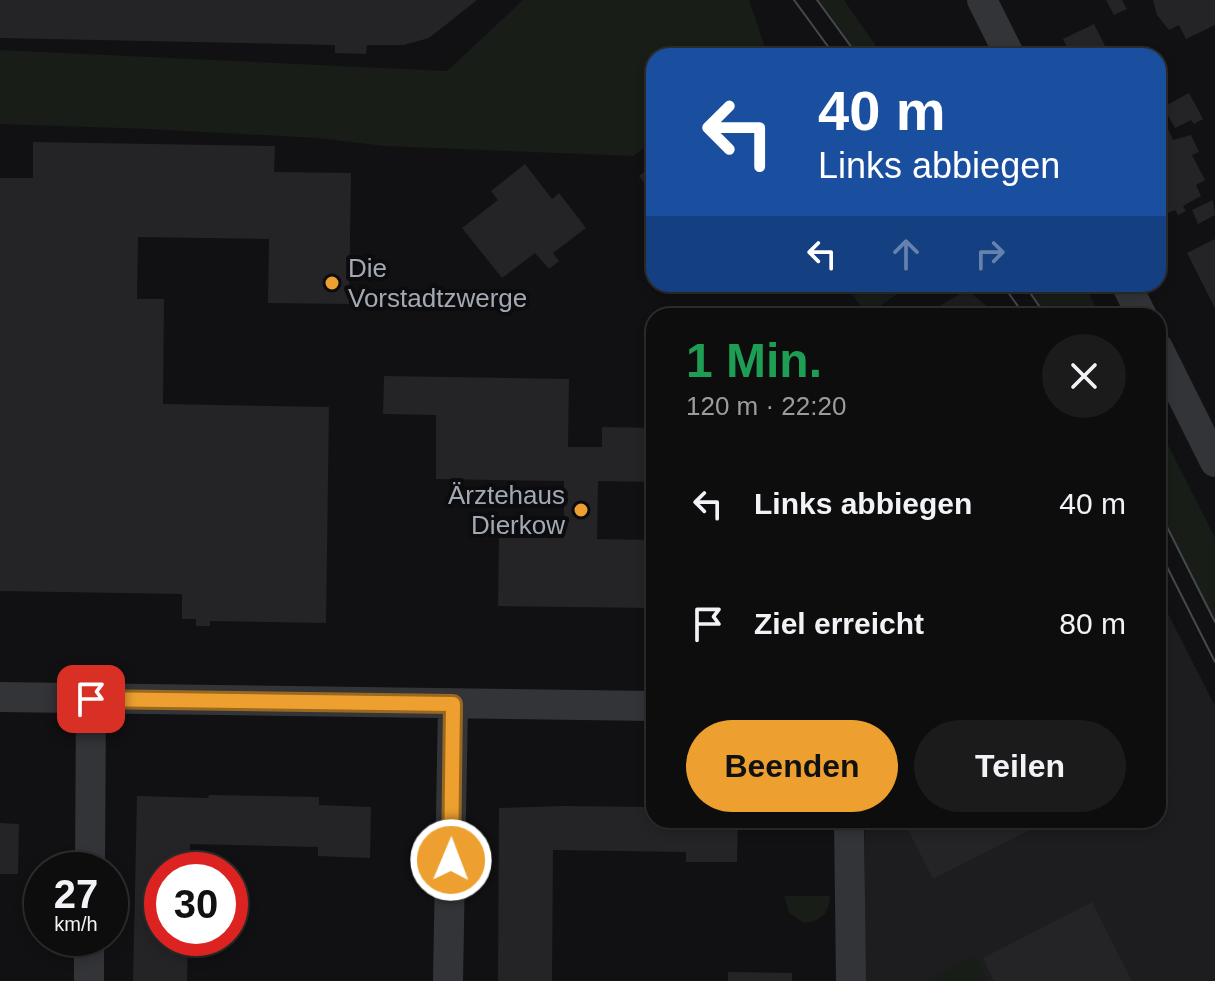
<!DOCTYPE html>
<html lang="de">
<meta charset="utf-8">
<style>
body{margin:0;font-family:Arial,sans-serif;background:#1b1b1c;color:#f1f3f6;height:100vh;display:flex;flex-direction:column;font-size:30px;white-space:nowrap}
*{box-sizing:border-box;margin:0}
p{font-size:26px;color:#9a9c9e}
.icon{flex:none;width:44px;height:44px;fill:none;stroke:currentColor;stroke-width:2;stroke-linecap:round;stroke-linejoin:round}
.map{position:relative;flex:1;overflow:hidden}
.sheet{position:absolute;left:646px;top:308px;width:520px;height:520px;display:flex;flex-direction:column;background:#0d0d0e;border-radius:24px;box-shadow:0 4px 12px #0003,0 0 0 2px #2d2d2e}
.sheet>*{flex:none}
.guide{position:absolute;left:646px;top:48px;width:520px;height:244px;border-radius:24px;box-shadow:0 4px 12px #0003,0 0 0 2px #2d2d2e;background:#1a4fa0;color:#fff;overflow:hidden}
.speed{position:absolute;left:24px;top:852px;display:flex;gap:16px;font-size:40px;font-weight:700;text-align:center}
.speed>*{display:grid;place-content:center;width:104px;height:104px;border-radius:50%;background:#0d0d0e;box-shadow:0 4px 12px #0003,0 0 0 2px #2d2d2e;line-height:1}
.speed small{font-size:20px;font-weight:400}
.speed .limit{border:12px solid #d22;background:#fff;color:#111}
.pin{position:absolute;display:grid;place-items:center;width:68px;height:68px;color:#fff;margin:-34px;border-radius:16px;box-shadow:0 4px 12px #0006}
.me{position:absolute;width:88px;margin:-44px;rotate:1deg;stroke-linejoin:round;filter:drop-shadow(0 0 6px #0008)}
.turn{display:flex;align-items:center;gap:28px;height:168px;padding:0 40px;font-size:36px}
.turn .icon{width:104px;height:104px;stroke-width:2.5}
.turn b{display:block;font-size:56px;line-height:68px}
.lanes{display:flex;align-items:center;height:76px;padding:0 40px;background:#0003;justify-content:center;gap:40px;direction:ltr}
.lanes .off{opacity:.35}
.round{display:grid;place-items:center;flex:none;width:84px;height:84px;border-radius:42px;background:#1b1b1c}
.summary{display:flex;align-items:center;justify-content:space-between;height:136px;padding:0 40px}
h1{font-size:48px;font-weight:700;line-height:60px;color:#1e9e55}
.cta{display:flex;gap:16px;margin-top:auto;padding:16px 40px}
.cta a{flex:1;height:92px;border-radius:48px;background:#eda02f;color:#111;font-size:32px;font-weight:700;line-height:92px;text-align:center}
.cta a+a{background:#1b1b1c;color:#f1f3f6}
ul{padding:0;list-style:none}
li{display:flex;align-items:center;gap:24px;height:120px;padding:0 40px}
li div{flex:1}
li b{display:block;font-size:30px}
li em{font-style:normal}
.map>svg:first-child{display:block}
.built{fill:#1d1d20}
.green{fill:#181d18}
.building{fill:#242427}
.lines{fill:none;stroke-linecap:round;stroke-linejoin:round}
.minor{stroke:#323438;stroke-width:30}
.tram{stroke:#45484d;stroke-width:2}
.route-casing{stroke:#9a681f;stroke-width:20}
.route{stroke:#eda02f;stroke-width:14}
.poi-dot{fill:#eda02f;stroke:#0c0c0e;stroke-width:3}
.labels{text-anchor:middle;stroke-width:8;stroke-linejoin:round;paint-order:stroke}
.poi-label{font-size:26px;fill:#a3a9b3;stroke:#0c0c0e;text-anchor:start}
</style>
<div class="map">
<svg width="1215" height="981" viewBox="0 0 1215 981">
<rect width="100%" height="100%" fill="#111113"/>
<path class="built" d="M967 290 999 316H922Z
M1158 594 1215 706V981H864L865 820H1158Z"/>
<path class="green" d="M523 0H749L768 56H654V141L633 156 384 146 318 138 150 129 0 124V50L447 71Z
M817 0H844L883 56H858Z
M845 284H911L867 315Z
M1024 284H1084L1100 316H1046Z
M1158 425 1215 538V622L1158 509Z
M784 896H830C829 914 821 921 804 923L789 913Z
M975 956 988 981H926L974 956Z"/>
<path class="building" d="M0 0H477L429 38 404 45H367L366 54 335 53V45L0 38Z
M1106 0H1122L1127 9 1114 15Z
M1153 0H1215V25L1186 39 1179 25 1169 30 1157 15Z
M1094 24 1110 56H1071L1063 39Z
M1189 93 1203 119 1194 124 1191 120 1175 128 1163 107Z
M1168 129 1173 140 1191 135 1199 152 1192 155 1205 180 1196 185 1201 196 1183 206 1186 211 1178 215 1175 210 1168 213 1158 194V134Z
M33 142 275 146 274 172 351 173 349 304 268 303 269 239 138 237 137 299H164L163 404 329 407 326 623 210 621V626H196V619H182V594L0 591V178H33Z
M525 164 552 199 559 193 586 228 553 253 559 261 549 269 535 253 502 278 462 228 498 200 491 191Z
M654 164V196L639 176Z
M1213 200 1215 215 1198 224 1192 210Z
M1215 239V308L1187 253Z
M384 376 569 379 568 447H602V427L654 428V482L598 481 597 539 654 540V608L498 606 499 538H564V481L436 479V415L383 414Z
M1158 750 1170 774 1158 780Z
M209 795 319 797V805L371 807 370 858 318 856V847L190 844V870H162V938H188L187 981H133L137 796 208 798Z
M561 806 654 807V820H738L737 862H686V852L553 850 552 981H498L499 808Z
M903 820H1049L933 879Z
M0 823 19 824 18 874H0Z
M1092 902 1132 981H994L983 958Z
M728 972 792 973V981H728Z"/>
<g class="lines">
<path class="minor" d="M982 0 1010 56
M1126 284 1142 316
M1158 348 1215 462
M0 697 654 706
M849 820 851 981
M90 870 91 699
M89 981V938
M448 981 453 704"/>
<path class="tram" d="M794 0 835 56
M817 0 858 56
M1002 284 1025 316
M1024 284 1046 316
M1158 509 1215 622
M1158 549 1215 662"/>
</g>
<g class="lines">
<defs>
<path id="route" d="M91 699 453 704 451 860"/>
</defs>
<use href="#route" class="route-casing"/>
<use href="#route" class="route"/>
</g>
<g class="poi-dot">
<circle cx="332" cy="283" r="8"/>
<circle cx="581" cy="510" r="8"/>
</g>
<g class="labels">
<g class="poi-label">
<text x="348" y="277">Die<tspan x="348" dy="30">Vorstadtzwerge</tspan></text>
<text x="565" y="504" text-anchor="end">Ärztehaus<tspan x="565" dy="30">Dierkow</tspan></text>
</g>
</g>
</svg>
<div class="speed"><div>27<small>km/h</small></div><div class="limit">30</div></div>
<div class="pin" style="left:91px;top:699px;background:#d93025"><svg class="icon" aria-label="arrive" viewBox="0 0 24 24"><path d="M6 21V4h12l-3 4 3 4H6"/></svg></div>
<svg class="me" style="left:451px;top:860px" viewBox="-20 -20 40 40"><circle r="17" fill="#eda02f" stroke="#fff" stroke-width="3"/><path d="M0-11L8 9 0 5-8 9z" fill="#fff"/></svg>
<div class="guide">
<div class="turn"><svg class="icon" aria-label="left" viewBox="0 0 24 24"><path d="M17 20v-9H6M10 6l-5 5 5 5"/></svg><div><b>40 m</b>Links abbiegen</div></div>
<div class="lanes"><svg class="icon" aria-label="left" viewBox="0 0 24 24"><path d="M17 20v-9H6M10 6l-5 5 5 5"/></svg><svg class="icon off" aria-label="ahead" viewBox="0 0 24 24"><path d="M12 20V5M6 11l6-6 6 6"/></svg><svg class="icon off" aria-label="right" viewBox="0 0 24 24"><path d="M7 20v-9h11M14 6l5 5-5 5"/></svg></div>
</div>
<section class="sheet">
<div class="summary"><div><h1>1 Min.</h1><p>120 m · 22:20</p></div><a class="round"><svg class="icon" aria-label="close" viewBox="0 0 24 24"><path d="M6 6l12 12M18 6L6 18"/></svg></a></div>
<ul>
<li><svg class="icon" aria-label="left" viewBox="0 0 24 24"><path d="M17 20v-9H6M10 6l-5 5 5 5"/></svg><div><b>Links abbiegen</b></div><em>40 m</em></li>
<li><svg class="icon" aria-label="arrive" viewBox="0 0 24 24"><path d="M6 21V4h12l-3 4 3 4H6"/></svg><div><b>Ziel erreicht</b></div><em>80 m</em></li>
</ul>
<div class="cta"><a>Beenden</a><a>Teilen</a></div>
</section>
</div>
